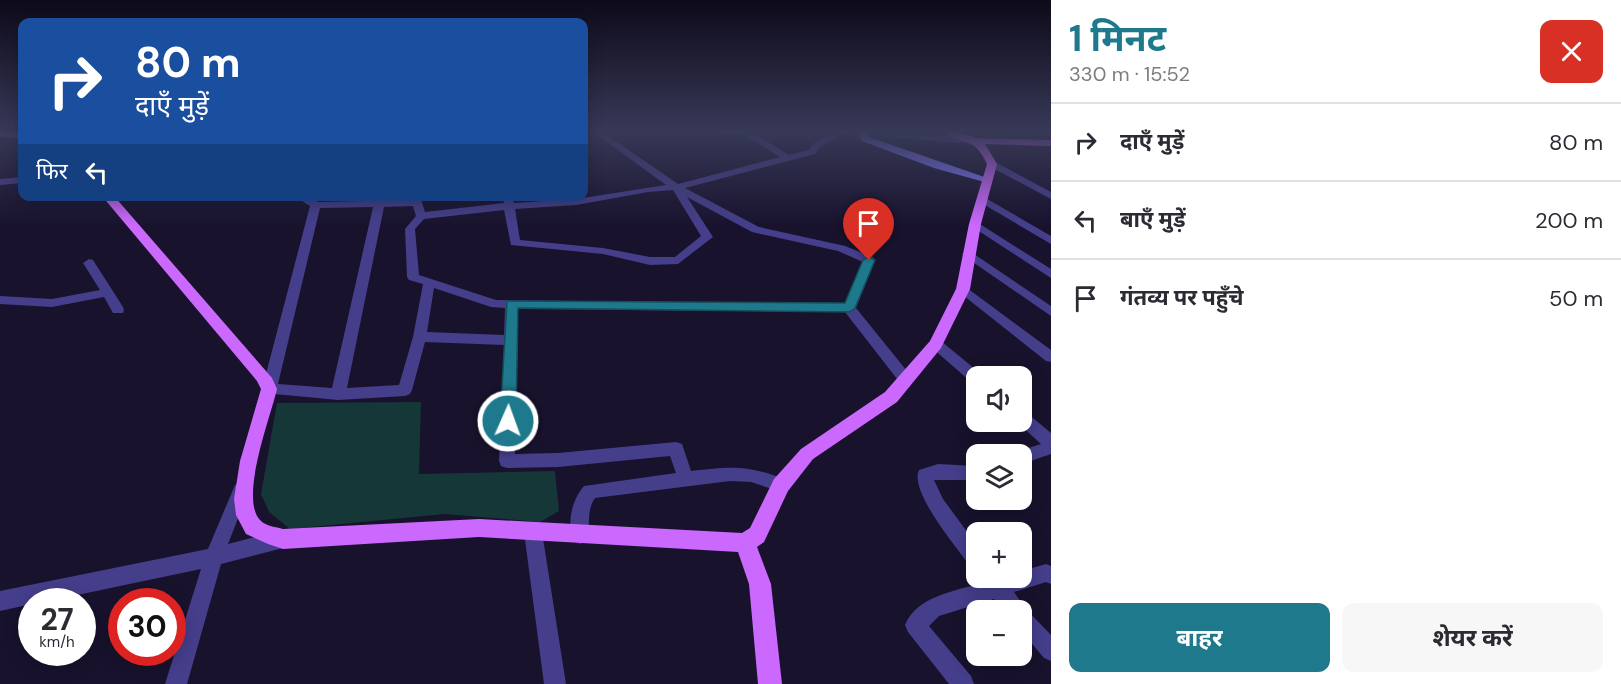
<!DOCTYPE html>
<html lang="hi">
<meta charset="utf-8">
<style>
body{margin:0;font-family:"DM Sans","Noto Sans Devanagari",sans-serif;background:#f7f7f7;color:#2b2b33;height:100vh;display:flex;flex-direction:column;font-size:22px;white-space:nowrap}
*{box-sizing:border-box;margin:0}
p{font-size:20px;color:#7c7c81}
.icon{flex:none;width:33px;height:33px;fill:none;stroke:currentColor;stroke-width:2;stroke-linecap:round;stroke-linejoin:round}
.map{position:relative;flex:1;overflow:hidden}
.drawer{display:flex;flex-direction:column;background:#fff;width:570px}
.drawer>*{flex:none}
.guide{position:absolute;left:18px;top:18px;width:570px;height:183px;border-radius:12px;box-shadow:0 3px 15px #0003;background:#1a4fa0;color:#fff;overflow:hidden}
.fabs{position:absolute;left:966px;top:366px;display:grid;gap:12px}
.fabs a{display:grid;place-items:center;width:66px;height:66px;border-radius:12px;background:#fff;box-shadow:0 3px 15px #0003;font-size:30px}
.speed{position:absolute;left:18px;top:588px;display:flex;gap:12px;font-size:30px;font-weight:700;text-align:center}
.speed>*{display:grid;place-content:center;width:78px;height:78px;border-radius:50%;background:#fff;box-shadow:0 3px 15px #0003;line-height:1}
.speed small{font-size:15px;font-weight:400}
.speed .limit{border:9px solid #d22;background:#fff;color:#111}
.pin{position:absolute;display:grid;place-items:center;width:51px;height:51px;color:#fff;margin:-62px -26px;border-radius:50% 50% 50% 0;rotate:-45deg;box-shadow:0 0 6px #0007}
.pin .icon{rotate:45deg}
.me{position:absolute;width:66px;margin:-33px;rotate:2deg;stroke-linejoin:round;filter:drop-shadow(0 0 4px #0008)}
.turn{display:flex;align-items:center;gap:21px;height:126px;padding:0 18px;font-size:27px}
.turn .icon{width:78px;height:78px;stroke-width:2.5}
.turn b{display:block;font-size:42px;line-height:51px}
.then{display:flex;align-items:center;height:57px;padding:0 18px;background:#0003;gap:12px;font-size:22px}
.round{display:grid;place-items:center;flex:none;width:63px;height:63px;border-radius:12px;background:#f7f7f7}
.head{display:flex;align-items:center;justify-content:space-between;height:102px;padding:0 18px}
h1{font-size:36px;font-weight:700;line-height:45px;color:#1e798d}
.cta{display:flex;gap:12px;margin-top:auto;padding:12px 18px}
.cta a{flex:1;height:69px;border-radius:12px;background:#1e798d;color:#fff;font-size:24px;font-weight:700;line-height:69px;text-align:center}
.cta a+a{background:#f7f7f7;color:#2b2b33}
ul{padding:0;list-style:none}
li{display:flex;align-items:center;gap:18px;height:78px;padding:0 18px;border-top:2px solid #e1e1e2}
li div{flex:1}
li b{display:block;font-size:22px}
li em{font-style:normal}
main{display:flex;flex:1;min-height:0}
.map>svg:first-child{display:block}
.green{fill:#153737}
.lines{fill:none;stroke-linecap:round;stroke-linejoin:round}
.street{fill:#453e8b;fill-rule:evenodd}
.secondary{fill:#8077fd;fill-rule:evenodd}
.primary{fill:#cb68fd;fill-rule:evenodd}
.route{fill:#1e798d;stroke:#144f5c;stroke-width:1.5}
</style>
<main>
<div class="map">
<svg width="1051" height="684" viewBox="0 0 1051 684">
<rect width="100%" height="100%" fill="#18122d"/>
<path class="green" d="M421 402 419 474 555 471 559 511 540 522 445 514 290 529 269 512 261 494 277 403Z"/>
<g class="lines">
<path class="street" d="M592 131H601L678 184 780 157 745 135 719 134 715 131H750L789 155 809 150C816 138 833 131 847 131L820 147 815 154 685 188 759 227 845 246 873 257 875 260 856 308 911 376 913 380 911 384H901L845 312 518 309 515 454 558 453 676 442 682 444 691 471C733 466 747 465 787 480L789 485 787 490 781 492 751 482 730 481 595 498C585 512 592 527 586 541L580 544 574 541C566 523 572 500 584 486L676 473 670 456 558 467 507 468 501 466 499 461 504 345 425 342 412 390 410 394 405 396 338 400 264 393 262 389 310 206 294 196H308L318 202 411 200 410 196H420L425 212 504 203 503 199 506 196 512 197 514 203 576 199 666 185ZM673 190 701 236 675 257H650L603 248 520 240 515 209 576 205 648 192ZM687 197 752 232 838 251 863 262 845 304 496 300 419 275 415 229 424 219 504 210 511 245 603 254 650 265 678 264 713 237ZM413 206 416 216 405 229 407 277 409 280 423 284 413 337 399 385 347 388 384 207ZM373 207 332 388 278 384 320 208ZM434 288 491 307 505 308 504 335 427 332Z
M857 131H887L974 138 978 141 974 144 861 134Z
M989 162H995L1051 192V199L989 166Z
M22 177V183L0 185V179Z
M982 196 1051 236V244L978 201 977 199Z
M975 221 1051 269V278L971 226V222Z
M968 250 1051 306V316L964 256 962 254Z
M89 259 93 260 123 307 124 310 123 313H113L104 297 52 307 0 304V296L52 299 100 290 83 263Z
M963 285 1051 350V362L1046 361 959 292 957 289 959 286Z
M936 339 941 341 981 374 982 376H976V383L971 382 931 347 929 344 931 341Z
M1022 411 1027 413 1051 433V454L1022 464V454H1015L1016 452 1041 444 1017 422H1022Z
M938 464 976 466V480H934L943 499 976 544V568L969 565C957 547 909 492 919 470Z
M241 482 247 485 249 490 228 544 283 530 289 533 292 539 289 545 283 548 221 564 187 684H165L201 569 44 602H32V604L0 611V591L208 549 235 485Z
M533 524 539 526 542 532 566 684H544L524 532 527 526Z
M1046 564 1051 566V584L1046 582 1014 592 1025 608 1051 635V661L1044 658 1022 632V610H1004L994 599 939 616 929 626 971 676 974 684H949L908 632 905 625C917 596 955 591 982 583L980 578H1022V571Z"/>
<path class="secondary" d="M856 131H866L869 137 993 180 988 183 934 168 862 141Z"/>
<path class="primary" d="M0 131 22 133V139L0 136Z
M942 131H955L975 138 1051 140V146L985 144 997 164 981 224 970 289 941 348 897 402 813 459 788 491 764 542 757 547 771 584 782 684H758L749 584 738 552 479 537 283 549 268 544 246 534 236 515 234 499 240 461 261 389 257 381 102 196H114L272 378 277 389C271 416 238 500 261 521 266 526 276 527 283 529L479 519 742 533 750 528 774 479 801 449 885 392 930 341 956 289 969 224 987 164C974 135 962 146 942 131Z"/>
</g>
<linearGradient id="sky" x2="0" y2="1"><stop stop-color="#0d0a19"/><stop offset="0.58" stop-color="#373957"/><stop offset="1" stop-color="#373957" stop-opacity="0"/></linearGradient>
<rect width="1051" height="226" fill="url(#sky)"/>
<path class="route" d="M869 257 875 260 855 308 849 312 518 308 516 421 508 427 500 421 507 301 845 303 863 260Z"/>
</svg>
<div class="fabs">
<a><svg class="icon" aria-label="sound" viewBox="0 0 24 24"><path d="M4 9h4l5-4v14l-5-4H4zM17 9q2 3 0 6"/></svg></a>
<a><svg class="icon" aria-label="layers" viewBox="0 0 24 24"><path d="M12 4l9 5-9 5-9-5zM3 14l9 5 9-5"/></svg></a>
<a>+</a>
<a>−</a>
</div>
<div class="speed"><div>27<small>km/h</small></div><div class="limit">30</div></div>
<div class="pin" style="left:869px;top:260px;background:#d93025"><svg class="icon" aria-label="arrive" viewBox="0 0 24 24"><path d="M6 21V4h12l-3 4 3 4H6"/></svg></div>
<svg class="me" style="left:508px;top:421px" viewBox="-20 -20 40 40"><circle r="17" fill="#1e798d" stroke="#fff" stroke-width="3"/><path d="M0-11L8 9 0 5-8 9z" fill="#fff"/></svg>
<div class="guide">
<div class="turn"><svg class="icon" aria-label="right" viewBox="0 0 24 24"><path d="M7 20v-9h11M14 6l5 5-5 5"/></svg><div><b>80 m</b>दाएँ मुड़ें</div></div>
<div class="then">फिर<svg class="icon" aria-label="left" viewBox="0 0 24 24"><path d="M17 20v-9H6M10 6l-5 5 5 5"/></svg></div>
</div>
</div>
<section class="drawer">
<div class="head"><div><h1>1 मिनट</h1><p>330 m · 15:52</p></div><a class="round" style="background:#d93025;color:#fff"><svg class="icon" aria-label="close" viewBox="0 0 24 24"><path d="M6 6l12 12M18 6L6 18"/></svg></a></div>
<ul>
<li><svg class="icon" aria-label="right" viewBox="0 0 24 24"><path d="M7 20v-9h11M14 6l5 5-5 5"/></svg><div><b>दाएँ मुड़ें</b></div><em>80 m</em></li>
<li><svg class="icon" aria-label="left" viewBox="0 0 24 24"><path d="M17 20v-9H6M10 6l-5 5 5 5"/></svg><div><b>बाएँ मुड़ें</b></div><em>200 m</em></li>
<li><svg class="icon" aria-label="arrive" viewBox="0 0 24 24"><path d="M6 21V4h12l-3 4 3 4H6"/></svg><div><b>गंतव्य पर पहुँचे</b></div><em>50 m</em></li>
</ul>
<div class="cta"><a>बाहर</a><a>शेयर करें</a></div>
</section>
</main>
